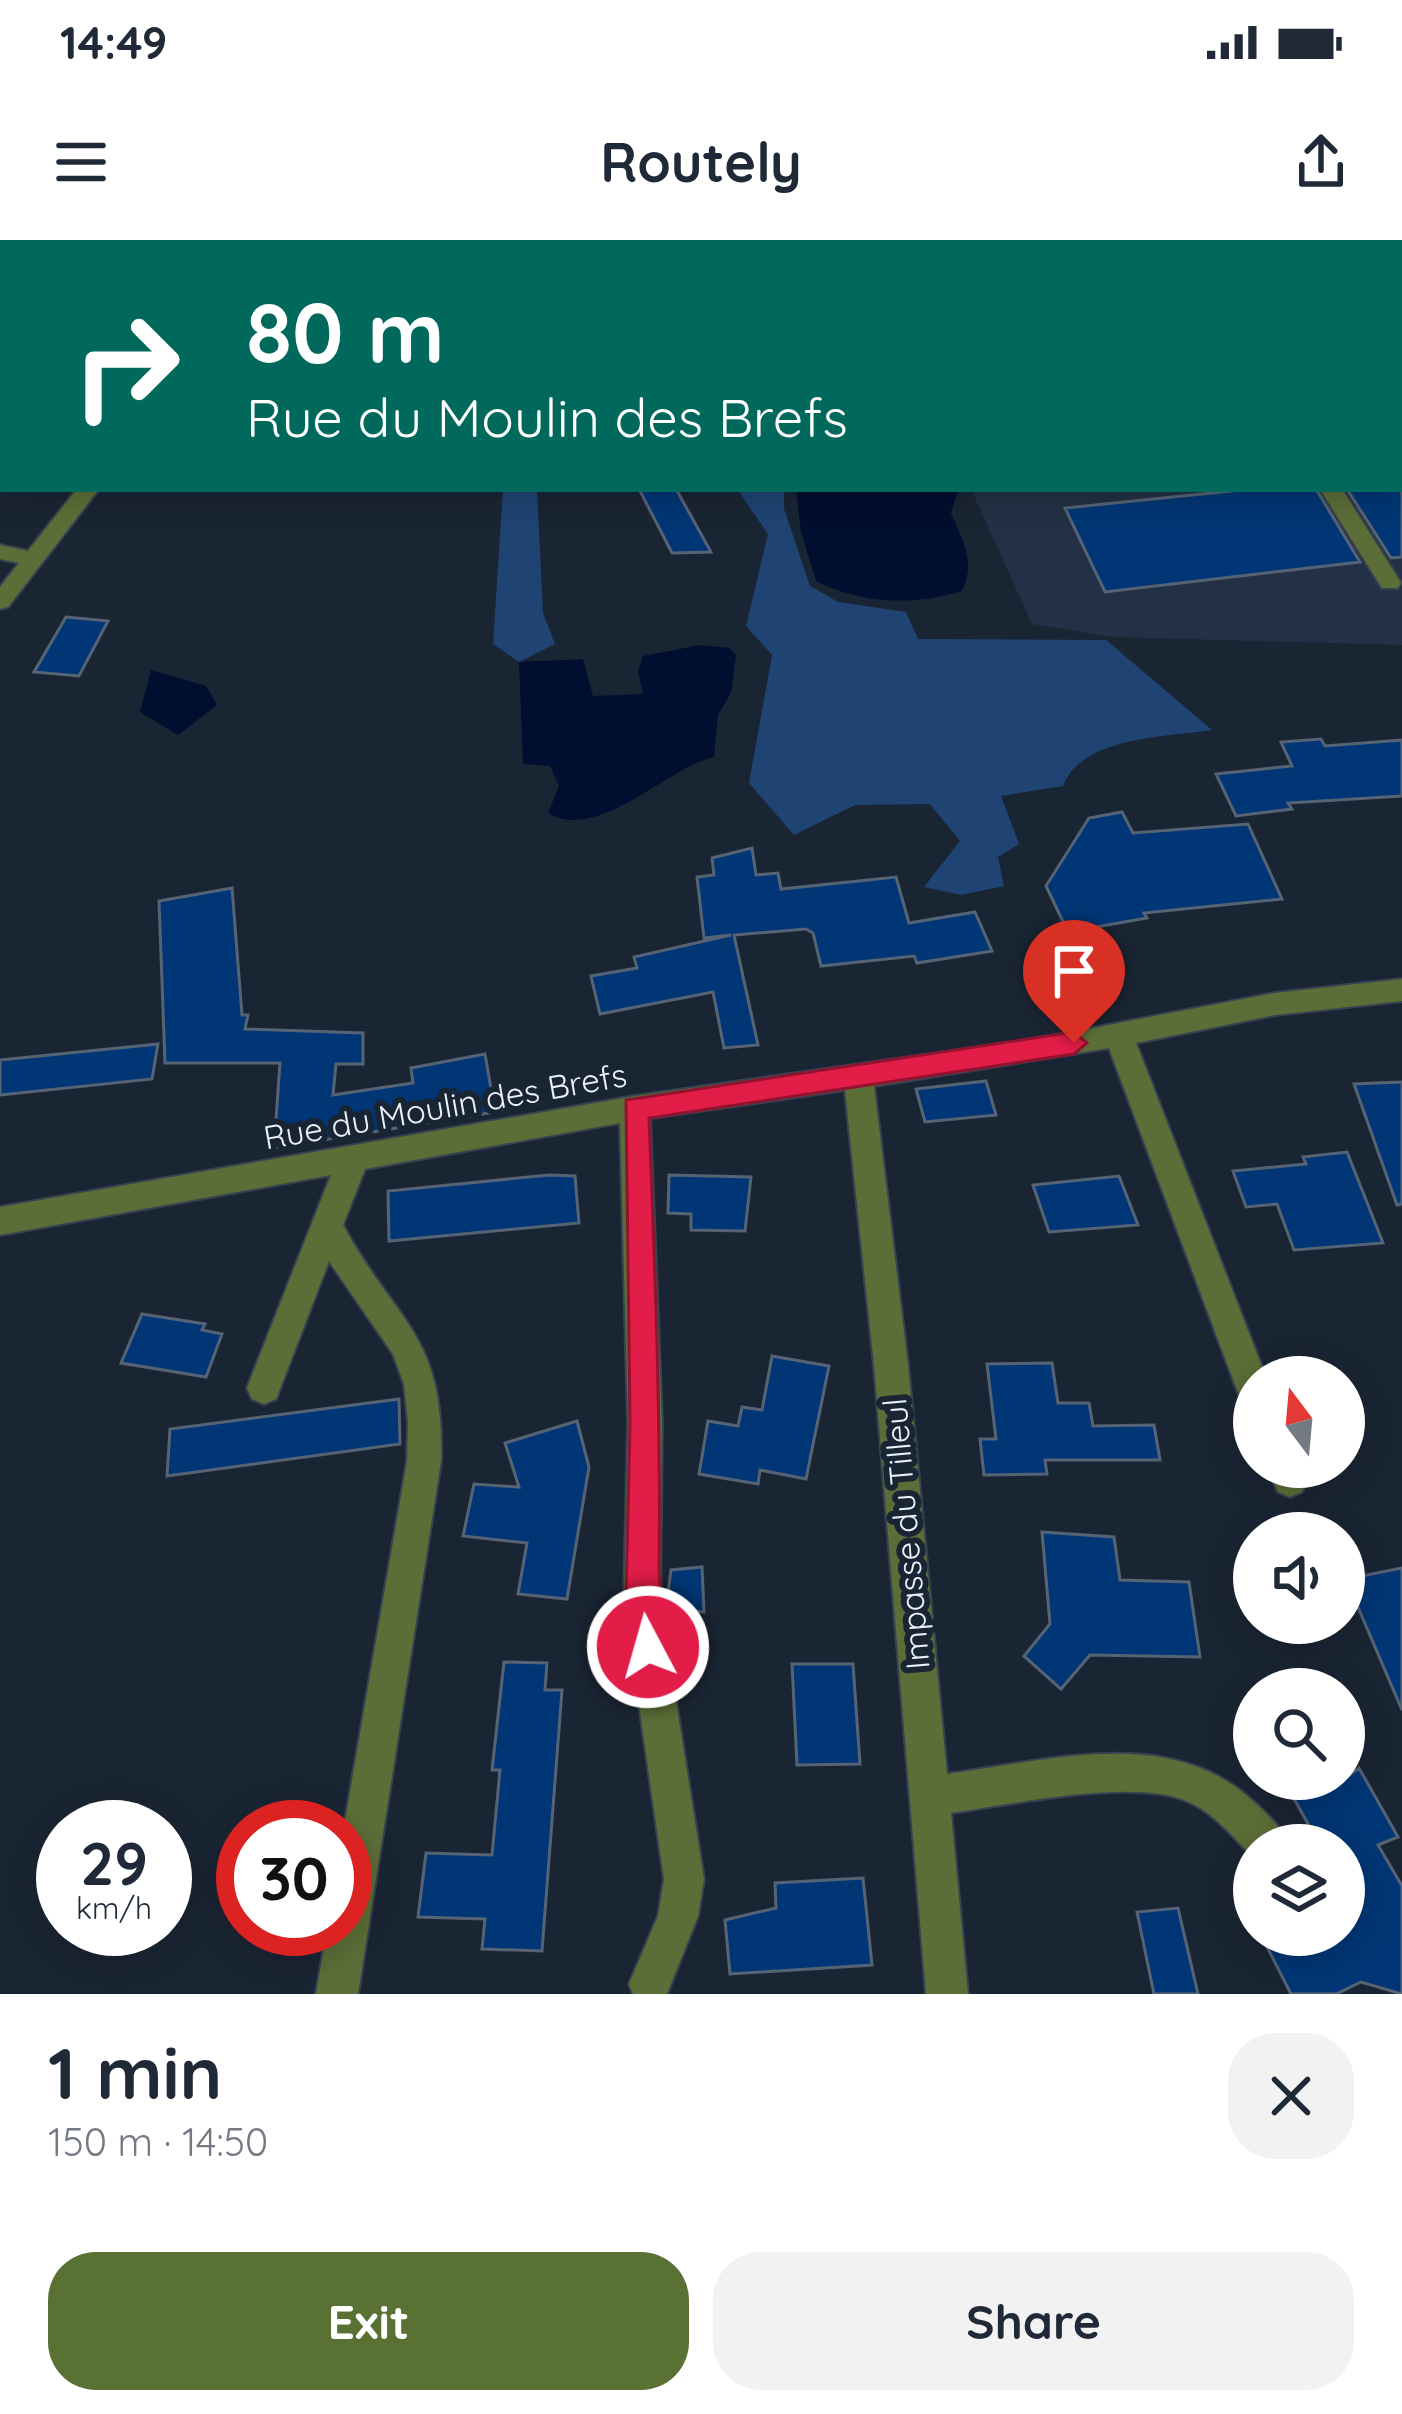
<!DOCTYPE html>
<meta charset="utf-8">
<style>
body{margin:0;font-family:Quicksand,sans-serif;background:#f2f2f3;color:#1f2937;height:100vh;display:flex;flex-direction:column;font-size:45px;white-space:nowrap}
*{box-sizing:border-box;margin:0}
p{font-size:39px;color:#747a83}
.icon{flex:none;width:66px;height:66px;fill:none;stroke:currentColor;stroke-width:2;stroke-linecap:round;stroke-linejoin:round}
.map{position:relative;height:1754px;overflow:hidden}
.panel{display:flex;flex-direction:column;background:#fff;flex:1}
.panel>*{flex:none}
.top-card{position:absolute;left:0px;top:0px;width:1404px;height:252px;box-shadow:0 6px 30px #0003;background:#00695c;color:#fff;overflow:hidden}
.needle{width:78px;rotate:344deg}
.buttons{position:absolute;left:1233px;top:1116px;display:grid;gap:24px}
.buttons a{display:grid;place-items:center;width:132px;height:132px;border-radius:50%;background:#fff;box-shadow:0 6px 30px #0003;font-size:60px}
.speed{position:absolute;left:36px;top:1560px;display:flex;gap:24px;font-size:60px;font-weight:700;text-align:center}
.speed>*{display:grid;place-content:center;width:156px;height:156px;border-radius:50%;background:#fff;box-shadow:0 6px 30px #0003;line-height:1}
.speed small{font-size:30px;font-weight:400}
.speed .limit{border:18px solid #d22;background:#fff;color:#111}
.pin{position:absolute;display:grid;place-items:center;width:102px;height:102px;color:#fff;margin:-123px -51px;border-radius:50% 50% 50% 0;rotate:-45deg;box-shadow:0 0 12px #0007}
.pin .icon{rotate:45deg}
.me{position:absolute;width:132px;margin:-66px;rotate:354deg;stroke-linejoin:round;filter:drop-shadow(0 0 9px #0008)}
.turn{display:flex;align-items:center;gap:42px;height:252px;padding:0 48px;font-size:54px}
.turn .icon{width:156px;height:156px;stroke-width:2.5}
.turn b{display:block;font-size:84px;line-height:102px}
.round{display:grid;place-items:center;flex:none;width:126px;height:126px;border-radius:48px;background:#f2f2f3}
.head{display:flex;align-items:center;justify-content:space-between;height:204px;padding:0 48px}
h1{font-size:72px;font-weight:700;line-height:90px}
.primary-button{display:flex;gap:24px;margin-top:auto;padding:24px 48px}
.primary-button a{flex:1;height:138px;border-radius:48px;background:#597132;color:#fff;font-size:48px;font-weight:700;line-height:138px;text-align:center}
.primary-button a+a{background:#f2f2f3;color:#1f2937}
.status{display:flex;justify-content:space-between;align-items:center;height:84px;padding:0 60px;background:#fff;direction:ltr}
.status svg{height:33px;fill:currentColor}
header{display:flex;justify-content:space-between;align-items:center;height:156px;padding:0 48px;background:#fff;font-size:54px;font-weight:700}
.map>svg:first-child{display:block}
.built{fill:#223145}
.green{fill:#1f4473}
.water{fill:#000e2f}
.building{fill:#003675;stroke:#566375;stroke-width:3}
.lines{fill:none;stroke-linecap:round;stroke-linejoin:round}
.minor-casing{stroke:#374250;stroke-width:4}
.minor{fill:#5c6e38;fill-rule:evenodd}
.route{fill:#e11d48;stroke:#92132f;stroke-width:3}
.labels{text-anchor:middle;stroke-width:12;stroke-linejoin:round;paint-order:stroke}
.street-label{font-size:33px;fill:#e9f1fb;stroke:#1a2534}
</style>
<div class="status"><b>14:49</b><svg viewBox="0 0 49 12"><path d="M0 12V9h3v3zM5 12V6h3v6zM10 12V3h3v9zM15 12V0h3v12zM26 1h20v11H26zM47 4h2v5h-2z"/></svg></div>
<header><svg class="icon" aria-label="menu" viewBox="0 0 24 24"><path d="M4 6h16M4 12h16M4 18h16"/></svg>Routely<svg class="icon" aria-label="share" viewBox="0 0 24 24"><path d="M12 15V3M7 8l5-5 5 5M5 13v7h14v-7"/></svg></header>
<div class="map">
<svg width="1402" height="1754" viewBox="0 0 1402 1754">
<rect width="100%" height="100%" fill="#1a2534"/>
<path class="built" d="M305 0H1402V405L1112 397 1032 384 971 249H1401V3Z"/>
<path class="green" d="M503 249H537L543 373 555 404 519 422 493 404Z
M737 249H784V269L810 346 838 362 906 372 918 399 1106 400 1212 490C1167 497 1082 496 1063 546L1001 556 1019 604 998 617 1004 646 961 655 924 647 960 601 930 564 855 565 794 595 749 543 772 415 746 386 768 294Z"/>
<path class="water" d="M796 249H958L951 273C963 301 976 322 962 351 913 366 862 364 816 341L801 292Z
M700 405 729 408 736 415 731 453 718 475 714 517C669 526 598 603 548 573L559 546 550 526 523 524 519 422 583 419 593 456 643 454 638 432 643 416Z
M151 430 206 446 217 465 178 495 140 472Z"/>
<path class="building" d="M639 249H676L711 312 672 313Z
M1251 249H1316L1360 322 1105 352 1065 268Z
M1347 249H1402V317L1391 318Z
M66 377 108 381 79 436 34 432Z
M1321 499 1325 506 1402 500V556L1288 563 1292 569 1236 576 1216 534 1292 526 1281 502Z
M1122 572 1133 593 1248 584 1282 659 1144 673 1147 678 1068 692 1046 646 1089 578Z
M752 608 756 635 778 633 781 649 896 637 909 683 975 672 992 711 917 723 914 716 821 726 813 693 806 689 734 695 758 805 724 808 713 752 600 774 591 736 637 728 634 717 731 695 704 698 697 637 714 635 712 618Z
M232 648 242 775H248L245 789 363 793V824H336L333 855 413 843 411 828 485 814 495 872 274 908 280 823H165L159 661Z
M158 804 152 839 0 855V820Z
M986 841 996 875 925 882 916 849Z
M1402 842V964L1397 965 1354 844Z
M1347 912 1383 1003 1294 1010 1277 964 1246 967 1233 931 1306 924 1303 917Z
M549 935 575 936 579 983 389 1001 388 951Z
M669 935 751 937 745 991 691 990V974L668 973Z
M1119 936 1138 985 1049 992 1033 945Z
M142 1074 205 1084 202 1090 222 1094 206 1137 121 1123Z
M772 1116 829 1126 806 1239 760 1230 758 1244 699 1234 708 1181 738 1186 742 1167 762 1170Z
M1052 1123 1058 1163H1089L1093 1186 1154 1185 1160 1220H1045L1047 1234 984 1235 980 1199H996L987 1124Z
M399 1159 400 1204 167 1236 170 1189Z
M577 1181 589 1227 567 1359 518 1354 527 1303 463 1296 474 1244 519 1247 505 1203Z
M1042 1292 1114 1297 1120 1340 1189 1342 1200 1417 1090 1415 1061 1449 1024 1416 1050 1384Z
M702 1327 704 1372 666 1368 671 1330Z
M1402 1328V1470L1346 1339Z
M504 1422 547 1423 545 1450H562L542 1711 482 1709 485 1679 418 1677 426 1613 492 1615 500 1530H492Z
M792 1424H853L860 1524 797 1525Z
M1359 1528 1398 1597 1378 1605 1402 1646V1754L1361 1742 1336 1754H1291L1261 1695H1344V1605H1320L1293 1557 1344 1539Z
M863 1638 872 1725 730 1734 725 1680 776 1668 775 1643Z
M1178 1668 1198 1754H1154L1137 1672Z"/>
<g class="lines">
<defs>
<path id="minor" d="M272 0H290L270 3Z
M612 0H634L636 3H614Z
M1301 0H1320L1322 3H1303Z
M1384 0H1402V6L1382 3Z
M1401 94H1402V107H1401Z
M1401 156H1402V168H1401Z
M77 249H99L8 367 0 369V347L19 323 0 319V305L28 311Z
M1320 249H1342L1401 343 1398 348H1382Z
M1402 739V761L1275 775 1136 803 1266 1137H1254V1166L1242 1161 1237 1150 1109 808 874 846 908 1125 947 1534C1047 1521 1170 1484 1253 1561 1267 1574 1281 1586 1288 1604L1254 1605V1618C1235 1599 1216 1575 1191 1563 1138 1536 1010 1565 951 1573L968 1754H926L874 1125 845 850 650 878 662 1183 660 1360 704 1639 698 1676 667 1754H633L629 1744 658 1676 664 1639 624 1360 628 1183 620 883 365 929 343 985C396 1084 445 1093 441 1221L358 1754H316L327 1689H345L344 1587 407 1221 408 1182 404 1144 393 1114 329 1021 276 1159 264 1164 252 1159 247 1148 331 935 0 995V967L635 856 1030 800 1275 753Z
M1267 1227H1302L1307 1240 1302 1252 1290 1257 1278 1252Z"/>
</defs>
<use href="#minor" class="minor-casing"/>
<use href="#minor" class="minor"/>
</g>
<path class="route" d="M1074 792 1087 803 1074 814 649 878C655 1028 661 1178 659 1329 659 1356 671 1394 660 1419L648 1424 636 1419 626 1360 630 1183 626 860Z"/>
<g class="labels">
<g class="street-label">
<text transform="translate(445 866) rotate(-10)" y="12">Rue du Moulin des Brefs</text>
<text transform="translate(906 1294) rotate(-95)" y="12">Impasse du Tilleul</text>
</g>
</g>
</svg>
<div class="buttons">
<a><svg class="needle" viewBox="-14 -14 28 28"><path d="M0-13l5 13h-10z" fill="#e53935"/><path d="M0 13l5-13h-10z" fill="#747a83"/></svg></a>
<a><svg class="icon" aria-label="sound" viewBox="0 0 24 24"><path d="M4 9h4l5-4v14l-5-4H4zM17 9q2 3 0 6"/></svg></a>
<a><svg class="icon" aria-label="search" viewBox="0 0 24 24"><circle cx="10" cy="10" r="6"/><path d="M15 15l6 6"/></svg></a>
<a><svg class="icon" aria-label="layers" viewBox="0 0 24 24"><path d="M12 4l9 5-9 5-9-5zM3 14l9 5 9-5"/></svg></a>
</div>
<div class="speed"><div>29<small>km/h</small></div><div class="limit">30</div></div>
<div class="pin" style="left:1074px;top:803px;background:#d93025"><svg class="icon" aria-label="arrive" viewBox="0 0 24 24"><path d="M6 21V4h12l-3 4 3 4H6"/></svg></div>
<svg class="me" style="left:648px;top:1407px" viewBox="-20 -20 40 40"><circle r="17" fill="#e11d48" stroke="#fff" stroke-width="3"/><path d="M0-11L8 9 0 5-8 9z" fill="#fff"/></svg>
<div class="top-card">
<div class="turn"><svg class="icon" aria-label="right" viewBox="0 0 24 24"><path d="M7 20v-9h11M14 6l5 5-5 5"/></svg><div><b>80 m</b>Rue du Moulin des Brefs</div></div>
</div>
</div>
<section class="panel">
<div class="head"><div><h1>1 min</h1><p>150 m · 14:50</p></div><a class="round"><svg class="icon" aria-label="close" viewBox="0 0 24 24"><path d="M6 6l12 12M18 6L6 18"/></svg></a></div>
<div class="primary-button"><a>Exit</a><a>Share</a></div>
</section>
